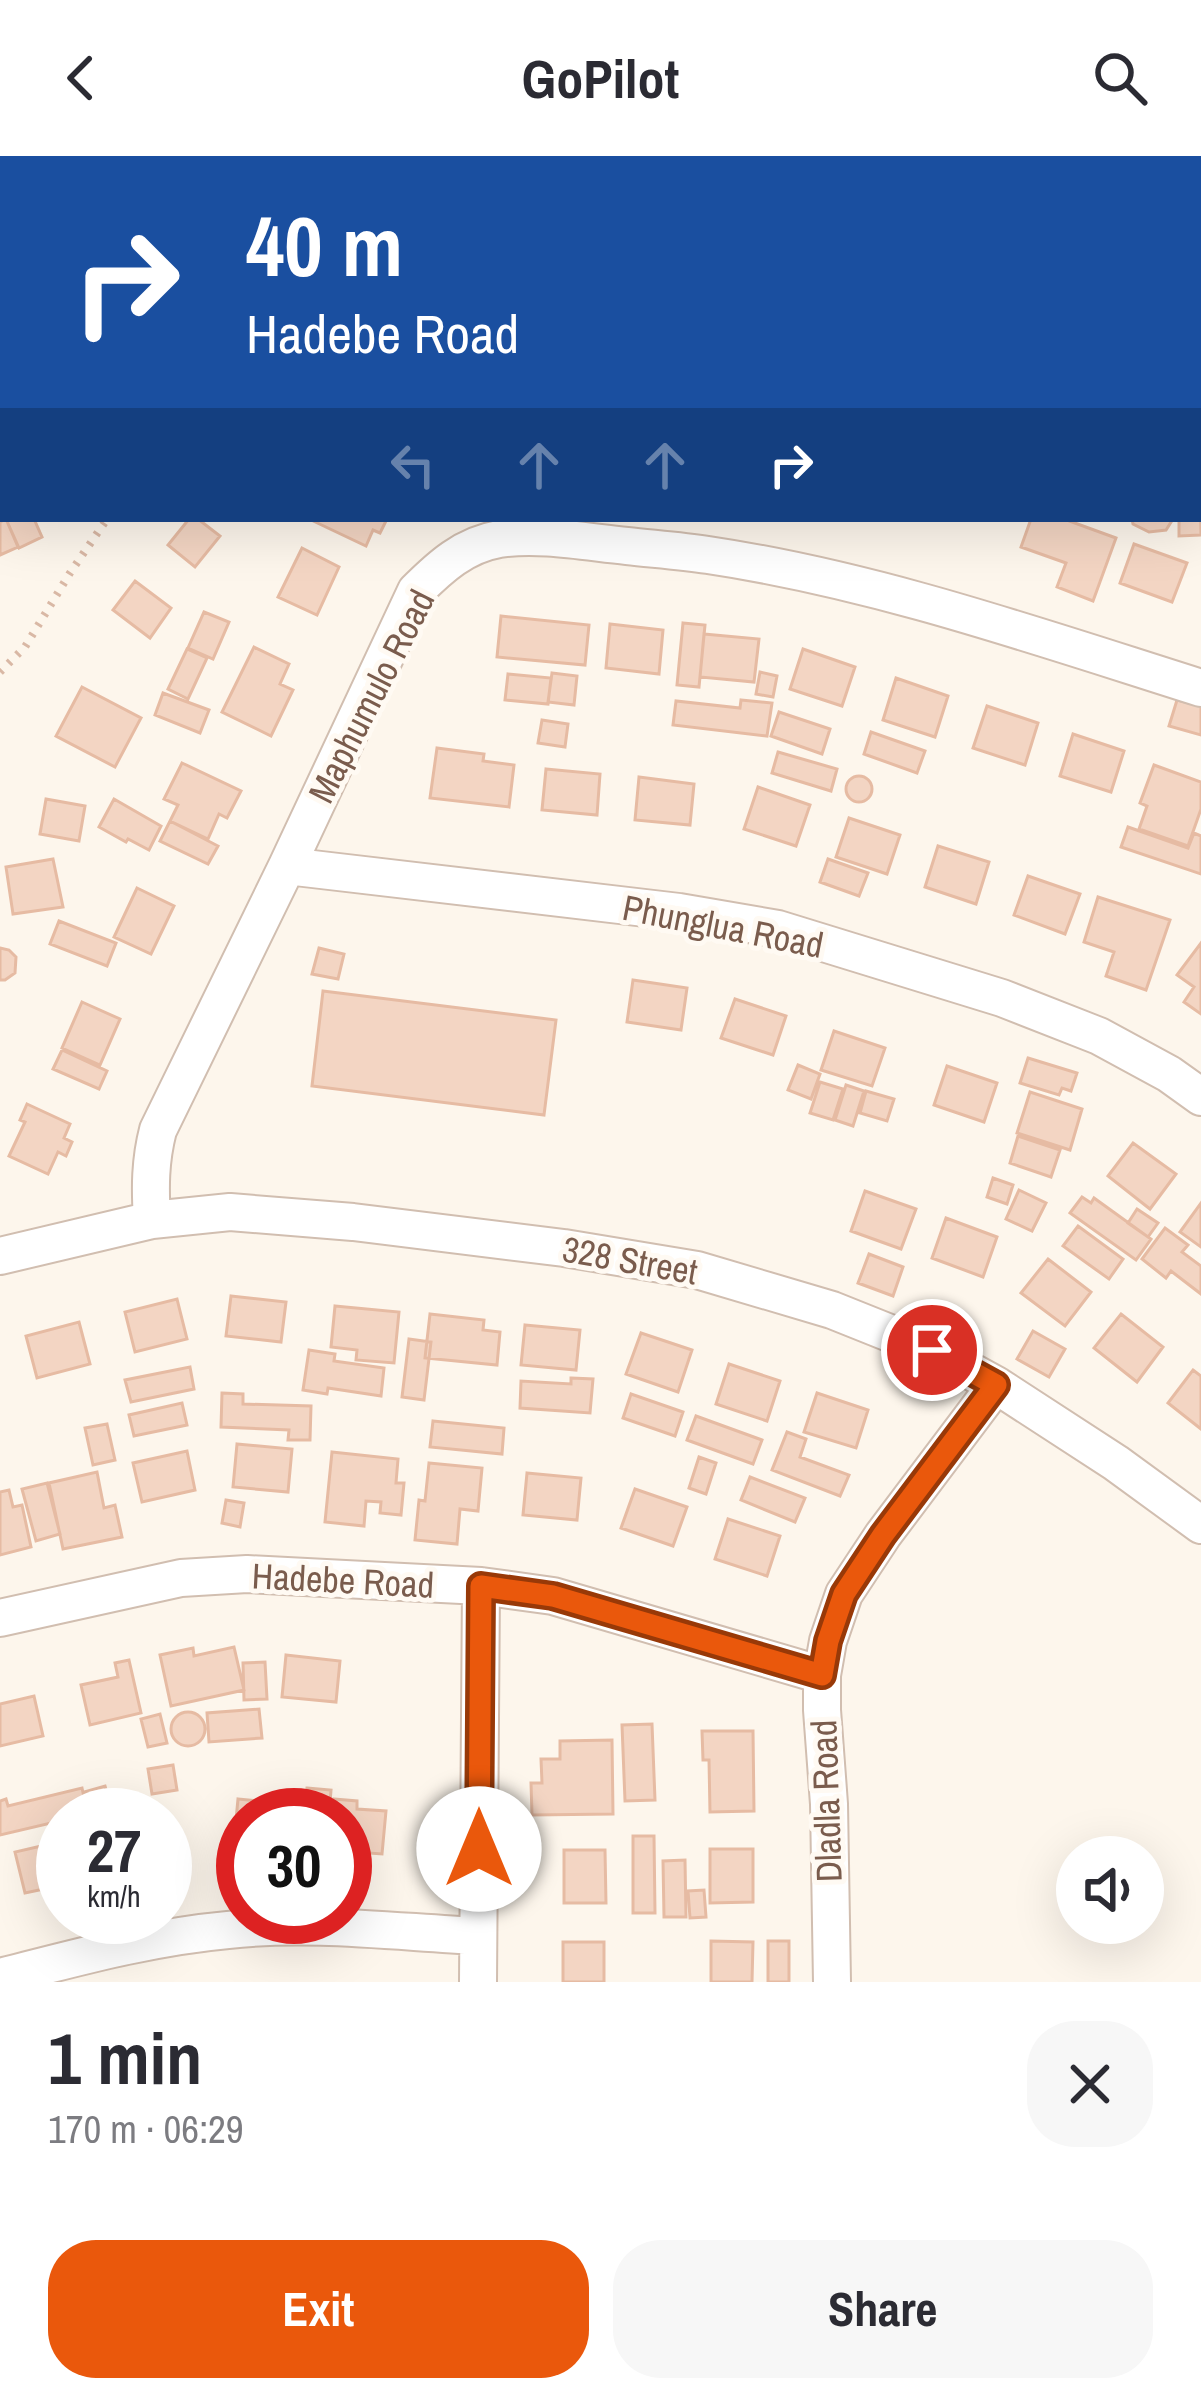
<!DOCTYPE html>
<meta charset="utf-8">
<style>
body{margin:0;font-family:"Archivo Narrow",sans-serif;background:#f7f7f7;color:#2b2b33;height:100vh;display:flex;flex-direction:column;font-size:45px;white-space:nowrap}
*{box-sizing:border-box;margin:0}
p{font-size:39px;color:#7c7c81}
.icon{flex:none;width:66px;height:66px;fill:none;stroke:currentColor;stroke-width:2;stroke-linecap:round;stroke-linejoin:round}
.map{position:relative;height:1826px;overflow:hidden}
.panel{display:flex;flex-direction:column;background:#fff;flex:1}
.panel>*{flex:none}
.hud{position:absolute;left:0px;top:0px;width:1203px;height:366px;box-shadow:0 12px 48px #0002;background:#1a4fa0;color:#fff;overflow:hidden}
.tools{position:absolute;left:1056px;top:1680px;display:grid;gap:24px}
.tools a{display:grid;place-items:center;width:108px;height:108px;border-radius:50%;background:#fff;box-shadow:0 12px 48px #0002;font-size:60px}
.speed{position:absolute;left:36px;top:1632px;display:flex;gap:24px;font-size:60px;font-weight:700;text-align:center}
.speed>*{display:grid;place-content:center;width:156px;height:156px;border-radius:50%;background:#fff;box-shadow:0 12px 48px #0002;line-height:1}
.speed small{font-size:30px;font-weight:400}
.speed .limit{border:18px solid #d22;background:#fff;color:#111}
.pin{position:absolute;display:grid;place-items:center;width:102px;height:102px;color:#fff;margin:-51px;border:6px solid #fff;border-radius:50%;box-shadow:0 3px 12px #0007}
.me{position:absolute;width:132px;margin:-66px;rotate:0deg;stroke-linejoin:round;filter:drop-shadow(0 0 9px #0008)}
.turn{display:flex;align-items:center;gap:42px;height:252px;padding:0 48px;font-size:54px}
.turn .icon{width:156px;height:156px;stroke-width:2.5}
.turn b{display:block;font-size:84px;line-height:102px}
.lanes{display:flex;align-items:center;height:114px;padding:0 48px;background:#0003;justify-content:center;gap:60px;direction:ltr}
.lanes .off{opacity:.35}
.round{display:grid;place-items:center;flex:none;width:126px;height:126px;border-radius:48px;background:#f7f7f7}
.head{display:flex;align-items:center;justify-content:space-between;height:204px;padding:0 48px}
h1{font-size:72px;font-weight:700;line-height:90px}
.action{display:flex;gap:24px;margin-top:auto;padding:24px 48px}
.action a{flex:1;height:138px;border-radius:48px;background:#ea580c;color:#fff;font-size:48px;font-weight:700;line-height:138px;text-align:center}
.action a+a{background:#f7f7f7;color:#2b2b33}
header{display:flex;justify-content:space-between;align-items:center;height:156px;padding:0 48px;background:#fff;font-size:54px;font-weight:700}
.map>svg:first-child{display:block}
.building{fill:#f3d5c3;stroke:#e6bba3;stroke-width:3}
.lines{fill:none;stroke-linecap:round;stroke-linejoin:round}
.minor-casing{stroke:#d1beb0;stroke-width:40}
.path{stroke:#d9b8a5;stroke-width:8;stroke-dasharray:3 9;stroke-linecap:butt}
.minor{stroke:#fff;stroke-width:36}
.route-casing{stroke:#983908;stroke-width:30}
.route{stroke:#ea580c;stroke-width:21}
.labels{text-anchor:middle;stroke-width:10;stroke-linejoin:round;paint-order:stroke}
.street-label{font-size:36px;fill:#7a5c4d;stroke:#fffaf3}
</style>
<header><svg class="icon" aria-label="back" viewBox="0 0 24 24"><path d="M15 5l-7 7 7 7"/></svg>GoPilot<svg class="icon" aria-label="search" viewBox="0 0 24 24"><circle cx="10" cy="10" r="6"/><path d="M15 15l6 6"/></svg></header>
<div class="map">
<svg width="1201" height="1826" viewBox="0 0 1201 1826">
<rect width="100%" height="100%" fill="#fdf6ec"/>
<path class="building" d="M1200 328 1201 379 1179 380V363H1200Z
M6 363H34L42 381 19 392Z
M6 363 18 391 0 399V366Z
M189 363H198L220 380 195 411 168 389Z
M309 363H387L380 377 373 374 366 390Z
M1031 363H1064L1116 382 1093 445 1057 431 1066 407 1021 391Z
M1132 363H1173L1166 374 1149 376 1133 368Z
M1134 388 1187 407 1172 446 1120 427Z
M302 392 339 411 317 459 278 441Z
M135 425 171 452 150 482 113 454Z
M204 456 229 466 213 503 188 492Z
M501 460 589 469 585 509 497 501Z
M683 467 705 469 699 531 677 529Z
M610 468 663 474 659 518 606 512Z
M704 478 759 483 754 526 700 521Z
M254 491 289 508 280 528 293 534 271 580 222 556Z
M187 493 207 502 188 543 168 533Z
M803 493 855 511 842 550 790 533Z
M760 516 777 520 773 541 756 538Z
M552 517 577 520 574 549 548 546Z
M508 518 551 522 548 548 505 544Z
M896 522 948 540 935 581 883 564Z
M82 531 141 562 115 611 56 580Z
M163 537 209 554 200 577 155 559Z
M741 544 772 547 767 580 673 569 676 545 740 552Z
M1177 544 1201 550V579L1169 570Z
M987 550 1038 567 1025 609 973 592Z
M779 556 830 573 822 598 771 580Z
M542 564 568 568 565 591 538 587Z
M871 576 925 595 917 617 864 598Z
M1073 578 1124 595 1111 636 1060 620Z
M437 592 484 598 483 605 514 609 509 651 430 642Z
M778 596 837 613 831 635 772 617Z
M182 607 241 635 227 662 219 658 208 683 170 665 178 649 164 643Z
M1154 609 1201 626V653L1188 690 1139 673 1147 650 1140 647Z
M546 613 600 618 597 659 542 654Z
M846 633a13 13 0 1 1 26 0a13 13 0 1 1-26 0Z
M639 621 694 628 690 669 635 664Z
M758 631 810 649 796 690 744 673Z
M46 643 85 650 79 685 40 678Z
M114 643 161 670 149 694 128 683 126 686 99 671Z
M849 662 900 679 887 718 836 701Z
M170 665 218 690 208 708 160 685Z
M1128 671 1188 692 1194 677 1201 680V718L1121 691Z
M938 690 989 706 976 748 925 731Z
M53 703 63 751 13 758 6 711Z
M828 703 868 717 859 740 820 726Z
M1028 720 1080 738 1065 778 1014 759Z
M137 732 174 750 151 798 114 781Z
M1098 741 1170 764 1146 834 1106 820 1114 796 1084 786Z
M59 765 116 787 107 810 50 788Z
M1201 787V858L1184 846 1194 831 1177 819Z
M0 792 9 794 16 801 15 817 5 824H0Z
M319 792 344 798 338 823 312 818Z
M633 824 687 832 681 874 627 866Z
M323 835 556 864 544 959 312 930Z
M735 843 786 860 773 899 721 882Z
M82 846 120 863 100 909 62 892Z
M834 875 885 892 872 930 821 914Z
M62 894 107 915 99 933 53 913Z
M1028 902 1077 917 1071 935 1062 932 1059 939 1020 927Z
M798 909 820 918 811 943 788 934Z
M947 910 997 927 984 966 934 949Z
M820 926 843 933 833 964 810 957Z
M846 929 864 935 853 970 835 964Z
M866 935 894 943 887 965 860 957Z
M1030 936 1082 953 1070 994 1017 977Z
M27 948 70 968 64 982 72 986 66 1000 58 996 48 1018 9 1000 25 966 20 964Z
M1018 980 1060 994 1051 1021 1010 1007Z
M1133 987 1176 1018 1150 1053 1108 1020Z
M993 1022 1013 1029 1007 1048 987 1041Z
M1019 1034 1046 1047 1032 1075 1006 1063Z
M865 1035 916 1053 901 1093 851 1075Z
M1082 1041 1091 1047 1094 1042 1151 1083 1136 1104 1070 1057Z
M1201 1047V1091L1180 1076Z
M1137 1053 1158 1067 1148 1081 1128 1067Z
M946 1062 997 1081 983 1121 932 1102Z
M1078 1070 1123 1103 1109 1123 1063 1090Z
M1165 1072 1188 1089 1182 1096 1201 1110V1138L1171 1115 1166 1122 1142 1103Z
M869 1098 903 1111 893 1140 858 1127Z
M1048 1103 1091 1136 1065 1170 1021 1137Z
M231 1140 286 1146 281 1186 226 1180Z
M177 1143 187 1183 135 1196 125 1156Z
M335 1150 399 1156 394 1207 356 1204 357 1194 331 1191Z
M430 1158 484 1164 483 1174 500 1176 497 1209 425 1202Z
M1121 1158 1163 1191 1137 1226 1094 1192Z
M79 1166 90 1208 37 1222 26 1180Z
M525 1169 580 1174 576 1214 521 1209Z
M1033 1175 1065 1193 1049 1221 1017 1203Z
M641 1177 692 1194 678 1236 626 1218Z
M409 1183 431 1186 424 1244 402 1241Z
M309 1194 335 1198 334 1205 384 1212 381 1240 328 1232 327 1238 303 1234Z
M729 1208 780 1225 767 1265 716 1248Z
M190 1211 194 1233 131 1246 125 1224Z
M1193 1214 1201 1220V1273L1168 1247Z
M571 1222 593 1223 590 1257 520 1252 521 1225 571 1228Z
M222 1237 243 1238V1248L311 1250 310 1284H288L289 1274 221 1271Z
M817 1237 868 1254 856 1292 804 1276Z
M631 1238 683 1256 675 1280 623 1262Z
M182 1247 187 1269 134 1280 129 1259Z
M696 1260 762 1284 753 1308 687 1284Z
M433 1265 504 1272 502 1298 430 1291Z
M107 1268 115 1304 93 1309 85 1272Z
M787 1276 806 1283 800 1301 849 1319 840 1340 772 1314Z
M237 1288 292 1293 288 1336 233 1331Z
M187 1295 195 1334 142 1346 133 1307Z
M332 1296 398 1303 396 1327H404L401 1359 380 1357 381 1346 366 1345 364 1370 325 1366Z
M699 1301 716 1307 706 1338 689 1332Z
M429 1307 482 1312 478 1355 460 1353 457 1388 415 1384 419 1344 425 1345Z
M97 1316 104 1352 115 1349 122 1381 63 1393 49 1327Z
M527 1317 581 1322 577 1364 523 1359Z
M750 1321 805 1342 795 1366 741 1344Z
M47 1327 60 1378 36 1385 22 1333Z
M635 1333 687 1351 673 1390 621 1372Z
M9 1334 13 1351 22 1349 31 1391 0 1399V1336Z
M226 1344 244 1347 240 1371 222 1367Z
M728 1363 780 1380 767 1420 715 1403Z
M234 1491 244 1534 171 1550 160 1499 193 1492 194 1500Z
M286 1499 340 1505 336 1546 282 1541Z
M129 1504 141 1557 90 1569 81 1529 118 1521 115 1507Z
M265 1506 267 1543 244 1544 243 1507Z
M34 1540 43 1580 0 1590V1548Z
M259 1553 262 1582 209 1586 207 1557Z
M171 1573a17 17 0 1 1 34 0a17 17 0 1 1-34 0Z
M160 1558 167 1587 148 1591 141 1563Z
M652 1568 655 1644 625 1645 622 1569Z
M702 1575H753L754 1655 710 1656 709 1604H703Z
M612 1584 613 1658 532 1659 531 1627H542L541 1603H560V1585Z
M173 1609 177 1634 152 1638 148 1613Z
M105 1630 113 1659H90L84 1636Z
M82 1632 88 1659H63V1678L58 1680 55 1666 0 1679V1645L6 1643 8 1650Z
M307 1632 331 1634 329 1659H305Z
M238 1643 293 1648 292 1659H243V1686L234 1685Z
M334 1643 357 1645V1653L386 1655 382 1698 355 1696 354 1701 345 1700V1659H333Z
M633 1680H654L655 1757H633Z
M63 1685V1729L25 1737 15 1696Z
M710 1693H753V1746L710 1747Z
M564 1694H605L606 1747H564Z
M685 1704 686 1761H664L663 1705Z
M704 1734 706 1761 690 1762 688 1735Z
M711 1785 753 1786 752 1826H711Z
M768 1785H789V1826H768Z
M563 1786H604V1826H563Z"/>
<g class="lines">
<defs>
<path id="minor" d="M749 0 776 3
M468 3 477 0
M1200 62 1201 61
M0 212 3 211
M287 710 679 756 778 773 1002 842 1099 880 1169 918 1201 941
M152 1064C150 1032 150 1005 158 974L287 710 416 435C440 411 464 389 499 383 540 377 586 386 627 390 654 393 681 395 708 399 876 424 1039 481 1201 532
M0 1100 152 1064 230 1056 353 1066 564 1092 697 1114 832 1154 932 1194 996 1229 1116 1307 1201 1369
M0 1462 181 1422 247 1418 481 1430 553 1440 822 1519
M0 1821C75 1802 150 1781 228 1774 310 1765 396 1776 478 1780
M478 1826 481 1430
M832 1826 829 1648 822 1554V1519L828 1485 844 1438 883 1379 996 1229"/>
</defs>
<use href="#minor" class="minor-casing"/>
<path class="path" d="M202 0 204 3
M0 516 25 491 70 417 107 363"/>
<use href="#minor" class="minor"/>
</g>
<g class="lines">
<defs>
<path id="route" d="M479 1693 481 1430 553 1440 822 1519 828 1485 844 1438 883 1379 996 1229 932 1194"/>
</defs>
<use href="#route" class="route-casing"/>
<use href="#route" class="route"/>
</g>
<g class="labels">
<g class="street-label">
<text transform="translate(371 540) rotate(-63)" y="13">Maphumulo Road</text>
<text transform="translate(723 770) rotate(11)" y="13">Phunglua Road</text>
<text transform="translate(630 1104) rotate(10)" y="13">328 Street</text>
<text transform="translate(343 1424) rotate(3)" y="13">Hadebe Road</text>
<text transform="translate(826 1645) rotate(-92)" y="13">Dladla Road</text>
</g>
</g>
</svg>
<div class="tools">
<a><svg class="icon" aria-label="sound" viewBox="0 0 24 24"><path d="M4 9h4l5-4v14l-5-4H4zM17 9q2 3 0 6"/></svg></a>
</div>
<div class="speed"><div>27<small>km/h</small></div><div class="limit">30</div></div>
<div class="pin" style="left:932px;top:1194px;background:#d93025"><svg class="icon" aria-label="arrive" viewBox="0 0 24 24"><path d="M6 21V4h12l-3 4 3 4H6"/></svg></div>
<svg class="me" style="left:479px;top:1693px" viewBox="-20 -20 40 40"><circle r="19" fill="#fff"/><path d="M0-13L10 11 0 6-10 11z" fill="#ea580c"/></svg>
<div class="hud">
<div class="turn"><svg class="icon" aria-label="right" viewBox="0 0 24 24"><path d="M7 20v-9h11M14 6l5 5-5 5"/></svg><div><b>40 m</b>Hadebe Road</div></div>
<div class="lanes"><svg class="icon off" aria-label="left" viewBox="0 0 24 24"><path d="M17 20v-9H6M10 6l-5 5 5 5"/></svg><svg class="icon off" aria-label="ahead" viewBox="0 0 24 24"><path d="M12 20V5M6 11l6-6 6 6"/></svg><svg class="icon off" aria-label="ahead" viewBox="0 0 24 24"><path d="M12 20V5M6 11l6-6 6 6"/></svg><svg class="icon" aria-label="right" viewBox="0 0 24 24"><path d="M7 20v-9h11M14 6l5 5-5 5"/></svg></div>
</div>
</div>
<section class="panel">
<div class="head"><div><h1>1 min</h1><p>170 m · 06:29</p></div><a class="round"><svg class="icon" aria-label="close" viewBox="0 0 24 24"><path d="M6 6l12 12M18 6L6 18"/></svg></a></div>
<div class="action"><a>Exit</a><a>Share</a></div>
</section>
